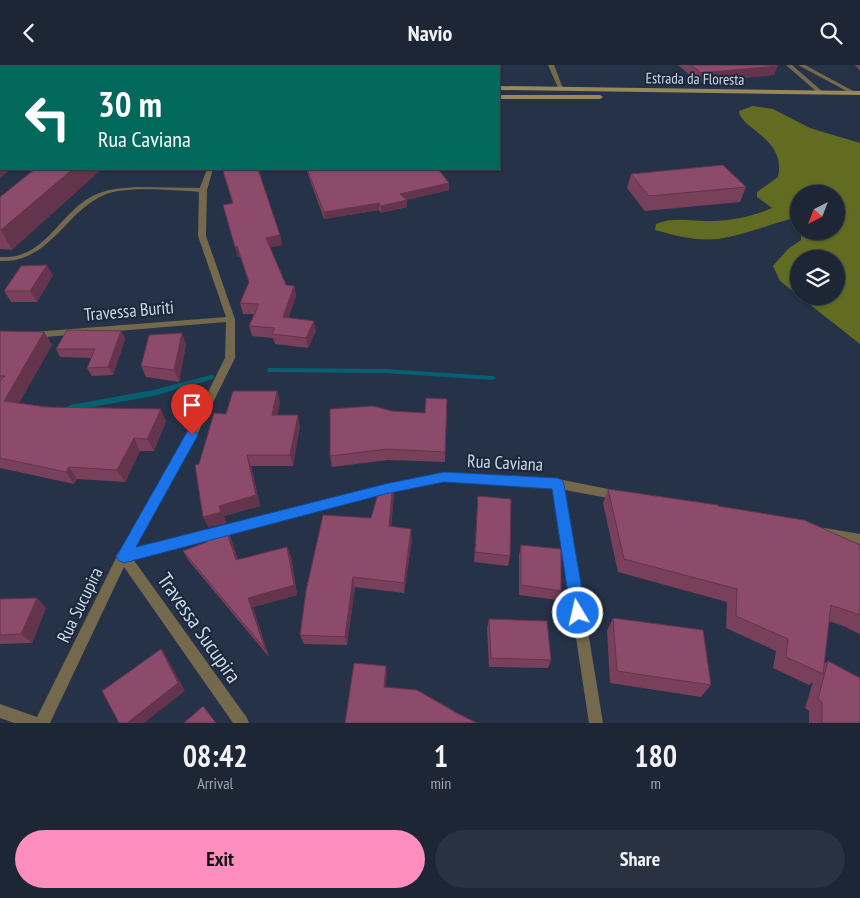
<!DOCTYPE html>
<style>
body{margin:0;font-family:"PT Sans Narrow",sans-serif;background:#293241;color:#f1f3f6;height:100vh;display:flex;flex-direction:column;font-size:19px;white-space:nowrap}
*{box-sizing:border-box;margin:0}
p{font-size:16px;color:#a0a5ad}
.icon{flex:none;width:28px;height:28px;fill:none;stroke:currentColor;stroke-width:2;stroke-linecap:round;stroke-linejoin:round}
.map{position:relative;height:658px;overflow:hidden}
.drawer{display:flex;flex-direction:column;background:#1c2635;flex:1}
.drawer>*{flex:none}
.hud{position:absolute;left:0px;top:0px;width:500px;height:105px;box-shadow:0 1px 4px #0004,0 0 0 1px #3a4350;background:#00695c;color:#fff;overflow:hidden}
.needle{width:32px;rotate:222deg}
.fabs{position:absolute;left:790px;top:120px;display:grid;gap:10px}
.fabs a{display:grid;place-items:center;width:55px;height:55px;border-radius:50%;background:#1c2635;box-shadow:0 1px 4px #0004,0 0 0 1px #3a4350;font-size:25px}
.pin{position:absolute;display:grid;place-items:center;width:42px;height:42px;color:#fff;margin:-51px -21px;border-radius:50% 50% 50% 0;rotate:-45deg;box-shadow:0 0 5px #0007}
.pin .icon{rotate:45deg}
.me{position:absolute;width:55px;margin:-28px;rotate:351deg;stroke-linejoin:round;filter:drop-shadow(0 0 4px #0008)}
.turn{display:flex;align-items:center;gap:18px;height:105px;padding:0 15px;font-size:22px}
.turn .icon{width:65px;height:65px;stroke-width:2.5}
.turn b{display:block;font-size:35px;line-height:42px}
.eta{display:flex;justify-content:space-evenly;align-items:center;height:85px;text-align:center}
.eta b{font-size:30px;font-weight:700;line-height:35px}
.primary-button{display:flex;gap:10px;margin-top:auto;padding:10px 15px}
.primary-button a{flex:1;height:58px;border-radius:30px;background:#fd8ebe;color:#111;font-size:20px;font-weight:700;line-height:58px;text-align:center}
.primary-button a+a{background:#293241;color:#f1f3f6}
header{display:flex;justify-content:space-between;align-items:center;height:65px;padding:0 15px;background:#1c2635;font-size:22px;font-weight:700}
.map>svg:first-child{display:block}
.forest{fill:#616c22}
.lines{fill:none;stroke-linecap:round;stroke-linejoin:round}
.stream{fill:#076072;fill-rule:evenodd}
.service{fill:#74694d;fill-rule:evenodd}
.minor{fill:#74694d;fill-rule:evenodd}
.tertiary{fill:#74694d;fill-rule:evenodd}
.secondary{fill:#9a885a;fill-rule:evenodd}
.wall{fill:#79405c}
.shaded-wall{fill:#63344b}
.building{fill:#8d4b6b;stroke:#63344b}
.route{fill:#1a73e8;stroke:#114b97}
.labels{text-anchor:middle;stroke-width:4;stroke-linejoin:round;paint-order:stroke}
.far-street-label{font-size:15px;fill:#cfd8e6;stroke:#1b283c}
.street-label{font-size:18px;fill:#cfd8e6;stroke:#1b283c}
.near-street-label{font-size:21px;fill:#cfd8e6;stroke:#1b283c}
</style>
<header><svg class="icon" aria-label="back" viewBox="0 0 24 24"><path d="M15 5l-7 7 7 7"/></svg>Navio<svg class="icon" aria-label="search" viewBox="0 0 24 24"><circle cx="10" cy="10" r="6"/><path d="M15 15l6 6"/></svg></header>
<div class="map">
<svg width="860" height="658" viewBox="0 0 860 658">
<rect width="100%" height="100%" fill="#253247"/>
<path class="forest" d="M753 41 773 44 810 63 860 78V279L799 231H836V194H799V231L780 216 773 201 788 184 801 175V166H836V129H799V156L790 154C769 160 737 172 717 174 696 176 676 171 655 165L656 159C674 151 696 157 715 156 735 155 754 151 772 143L757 132V127L778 112C787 73 740 64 739 46Z"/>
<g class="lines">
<path class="stream" d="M268 303 385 304 493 311 496 313 493 315 385 308 270 307H268L267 305Z
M211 310H213L214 312 213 314 153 331 70 346 68 345 66 343 68 341 70 340 153 325Z"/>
<path class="service" d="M137 122 203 123 206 125 203 127C178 126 126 120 104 130 70 145 55 184 19 194 13 196 6 196 0 196V192C5 192 11 192 16 191 47 184 62 149 89 133 104 124 120 123 137 122Z"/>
<path class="minor" d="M548 0H554L564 26 559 25Z
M786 0H792L822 26V28H818Z
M798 0H805L857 28 852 29Z
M207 104H213L207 125 206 171 235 254V293L188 388 134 483 385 419 444 407 558 414 623 427 625 430 623 433 619 435 565 425 603 658H589L553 423 444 417 385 429 133 494 247 653 249 658H233L124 502 50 658H14L0 653V639L37 652 119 487 180 383 225 293 226 257 33 273 28 270 33 267 226 252 198 171 199 125Z
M825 463 860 469V479L821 472 819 468 821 464Z"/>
<path class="tertiary" d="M0 0H5L0 3Z"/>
<path class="secondary" d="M499 21 860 26V30L499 25Z
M499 30H600L603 32 600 34H499Z
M0 62H1V66H0Z"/>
</g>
<path class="wall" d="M247 0H326L327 1H248Z
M354 0H418L419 1H356Z
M678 0H776L774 10 698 17Z
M855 0H860V6Z
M0 12H1V60H0Z
M306 104H438L449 118V125L406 135 407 142 381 148 379 145 324 154Z
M223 106 280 170 282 180 270 182 286 220 294 221 296 231 288 253 316 266 308 283 275 279 273 273 252 271 249 261 254 249H243L240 238 249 218 240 191 238 192 223 140 233 139Z
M631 109 746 122 740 137 645 146 627 123Z
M0 132 12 185 0 184Z
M53 210 37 237H11L4 226Z
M0 266 44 267 52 280 19 338 166 356 154 386H140L125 417 77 414 74 419 0 403Z
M121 266 125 274 113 310 92 311 87 303 92 293 60 292 56 284Z
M186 279 179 317 146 312 141 301Z
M277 326 280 337 277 350 300 361 293 401H251L260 441 224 451 226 458 208 462 199 399 226 349Z
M447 334 445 397 388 395 332 402 330 391 392 346 425 348Z
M393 418 394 429 391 461 412 474 404 528 355 522 347 580 304 579 300 570Z
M608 424 718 441 860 480V569L841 560 829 556 824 599 828 596 860 658H809V646L805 643 813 617 809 620 773 603 776 586 726 563 727 537 618 507 603 438Z
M478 431 510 491 508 501 474 497Z
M225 461 230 471 238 495 287 482 291 492 297 530 253 542 269 592 189 496 183 486 207 477Z
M521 480 561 526 558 535 519 530V490Z
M37 533 46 543 32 578 0 579V534Z
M613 553 711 620 701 632 610 618 607 566Z
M489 554 551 595 548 603 489 602 487 563Z"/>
<path class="shaded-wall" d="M778 1 774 10 698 17 701 8Z
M1 100V104H12L0 113V101Z
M73 104H102L12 185 1 165Z
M449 118V125L400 136V129Z
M407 135V142L381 148V141Z
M379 138V145L324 154V147Z
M280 170 282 180 268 183 266 173Z
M237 181 240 191 238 192 235 182Z
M47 200 53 210 37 237 30 226Z
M294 221 296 231 285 263 283 252Z
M314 256 316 266 308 283 306 273Z
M121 266 125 274 113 310 108 302Z
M44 267 52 280 13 348 4 336Z
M182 268 186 279 179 317 174 305Z
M277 326 280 337 275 360 272 350Z
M161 344 166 356 154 386 147 374Z
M298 350 300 361 293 401 290 390Z
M134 373 140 386 125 417 117 405Z
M247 390 251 401 260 441 224 451 226 458 208 462 203 452Z
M69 402 77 414 74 419 66 407Z
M393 418 394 429 390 471 389 461Z
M225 461 230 471 241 505 236 495Z
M411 464 412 474 404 528V518Z
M287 482 291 492 297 530 253 542 269 592 265 584 248 533Z
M353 512 355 522 347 580 345 572Z
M37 533 46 543 32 578 21 569Z
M161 584 167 593 185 626 144 658H127Z
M386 601 387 609 385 630 384 622Z"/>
<path class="building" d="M254 0H326L327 1H255Z
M364 0H418L419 1H366Z
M691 0H776L778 1 701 8Z
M0 12H1V49H0Z
M0 71H1V100L0 101Z
M723 100 746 122 649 131 631 109Z
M35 104H73L1 165H0V132Z
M237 104H258L280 170 266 173 286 220 294 221 283 252 314 256 306 273 272 269 275 263 249 261 259 239 240 238 249 217 237 181 235 182 223 140 233 138 223 106Z
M307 104H438L449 118 400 129 407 135 381 141 379 138 324 147Z
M47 200 30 226H4L21 201Z
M67 265 121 266 108 302 87 303 95 284H56Z
M0 266 44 267 4 336 45 342 161 344 147 374 134 373 117 405 69 402 66 407 0 393V316L5 311H0Z
M182 268 174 305 141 301 149 270Z
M233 326H277L272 350H298L290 390H247L256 430 219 441 221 447 203 452 195 400 199 399 214 348 226 349Z
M426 333 447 334 445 387 388 384 330 391V344L373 341 392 346 425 348Z
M393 418 389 461 411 464 404 518 353 512 345 572 300 570 306 526 323 450 371 453 380 422Z
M608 424 718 440V441L804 455 860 480V550L831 540 823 609 786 592 788 574 736 551 737 524 624 494Z
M478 431 511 434 510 491 475 487Z
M225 461 236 495 287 482 294 520 248 533 265 584 183 486 207 477 205 466Z
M521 480 561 484V526L521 520Z
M37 533 21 569 0 570V534Z
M613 553 703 565 711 620 617 606Z
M489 554 547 556 551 595 491 593Z
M161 584 178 618 127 658H119L102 626Z
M828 596 860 613V658H822V637L818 634Z
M354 598 386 601 384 622 417 625 457 648 477 658H345Z
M203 641 216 658H184Z"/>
<path class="route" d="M192 365 196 367 198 370 136 482 385 419 444 407 558 413 562 415 564 419 586 548 584 553 578 555 573 553 571 548 552 424 444 417 385 429 124 498 119 496 116 491 119 487 187 367Z"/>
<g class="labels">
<g class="far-street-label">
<text transform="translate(695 14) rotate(1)" y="5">Estrada da Floresta</text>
</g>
<g class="street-label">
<text transform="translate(129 246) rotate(-5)" y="6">Travessa Buriti</text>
<text transform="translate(505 398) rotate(3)" y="6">Rua Caviana</text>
<text transform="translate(80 540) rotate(-64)" y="6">Rua Sucupira</text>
</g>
<g class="near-street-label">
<text transform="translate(199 563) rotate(55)" y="7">Travessa Sucupira</text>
</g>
</g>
</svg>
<div class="fabs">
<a><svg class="needle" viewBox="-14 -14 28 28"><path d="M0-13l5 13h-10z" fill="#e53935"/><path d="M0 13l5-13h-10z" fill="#a0a5ad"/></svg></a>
<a><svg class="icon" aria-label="layers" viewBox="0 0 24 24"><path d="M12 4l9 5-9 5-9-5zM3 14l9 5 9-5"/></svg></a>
</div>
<div class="pin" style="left:192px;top:370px;background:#d93025"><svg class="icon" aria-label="arrive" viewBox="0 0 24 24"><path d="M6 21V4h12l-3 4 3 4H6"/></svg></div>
<svg class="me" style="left:578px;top:548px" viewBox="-20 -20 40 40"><circle r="17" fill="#1a73e8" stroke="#fff" stroke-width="3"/><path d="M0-11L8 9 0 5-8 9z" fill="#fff"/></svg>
<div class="hud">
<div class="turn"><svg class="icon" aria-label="left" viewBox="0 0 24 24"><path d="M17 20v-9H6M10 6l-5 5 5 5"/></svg><div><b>30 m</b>Rua Caviana</div></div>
</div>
</div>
<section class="drawer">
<div class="eta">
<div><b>08:42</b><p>Arrival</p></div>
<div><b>1</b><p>min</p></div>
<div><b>180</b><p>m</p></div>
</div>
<div class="primary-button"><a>Exit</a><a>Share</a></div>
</section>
